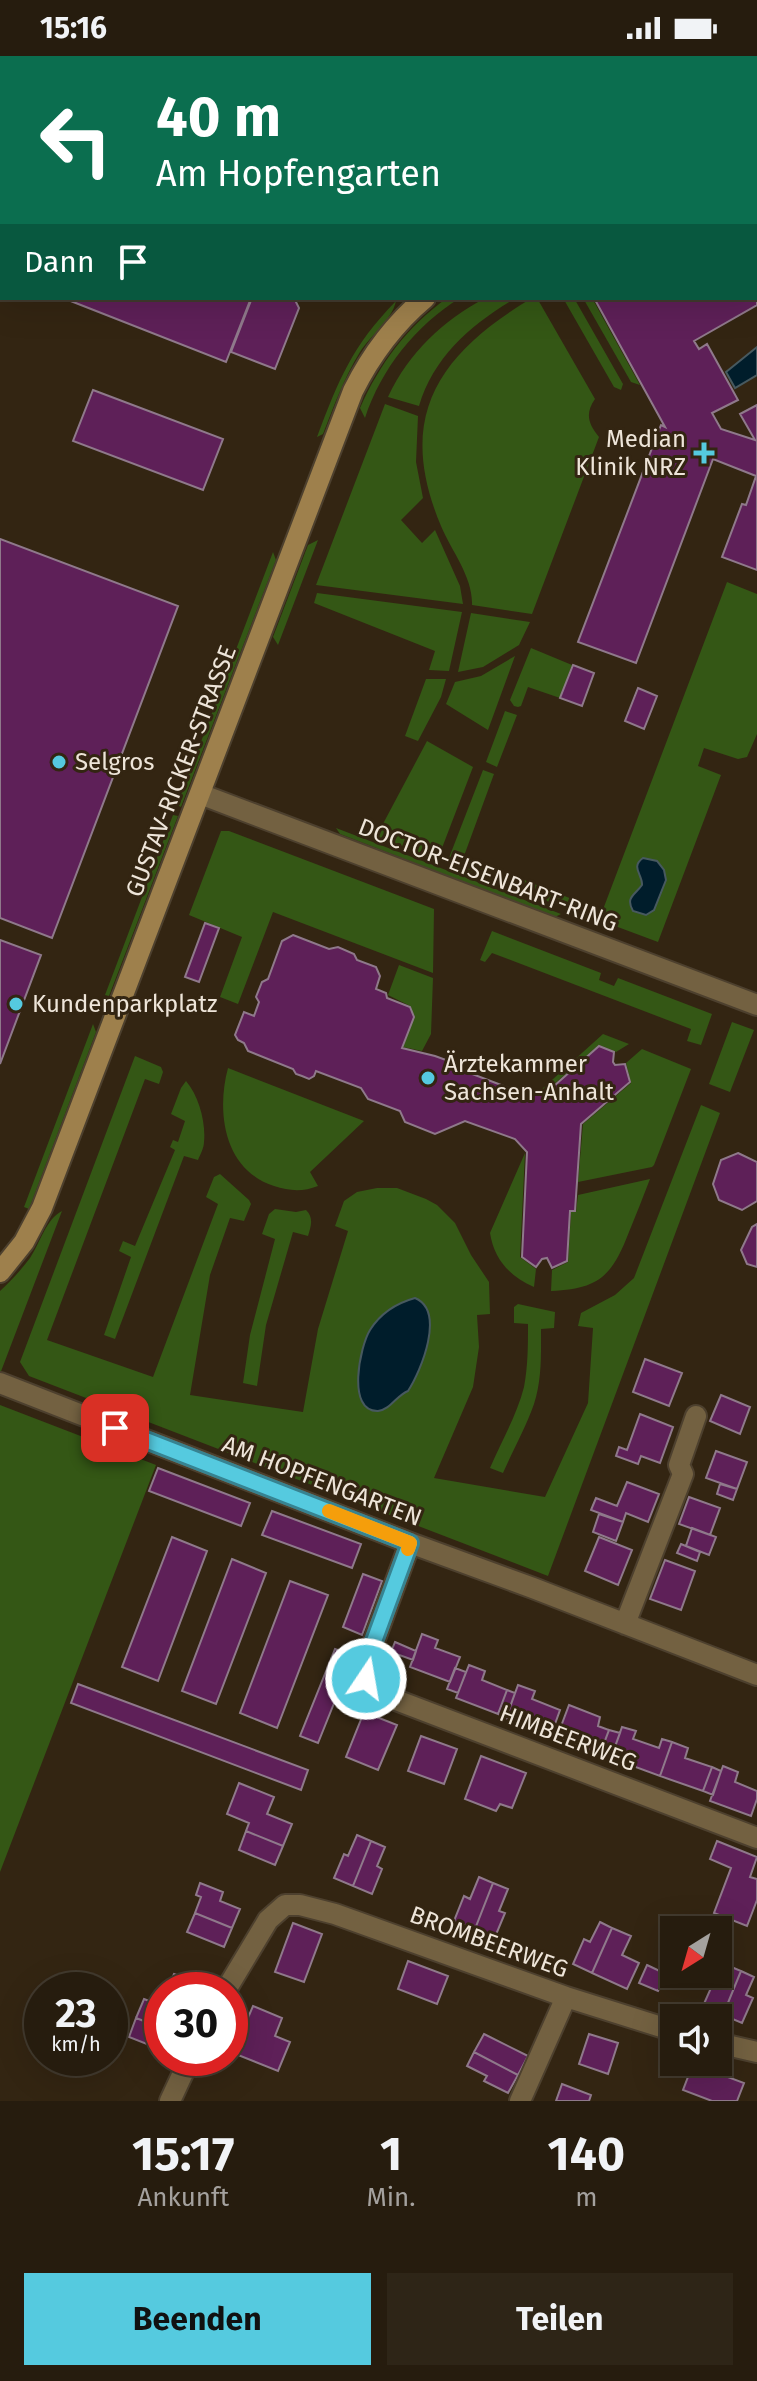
<!DOCTYPE html>
<html lang="de">
<meta charset="utf-8">
<style>
body{margin:0;font-family:"Fira Sans",sans-serif;background:#2e2517;color:#f1f3f6;height:100vh;display:flex;flex-direction:column;font-size:30px;white-space:nowrap}
*{box-sizing:border-box;margin:0}
p{font-size:26px;color:#a4a19e}
.icon{flex:none;width:44px;height:44px;fill:none;stroke:currentColor;stroke-width:2;stroke-linecap:round;stroke-linejoin:round}
.map{position:relative;height:2045px;overflow:hidden}
.drawer{display:flex;flex-direction:column;background:#261c0e;flex:1}
.drawer>*{flex:none}
.hud{position:absolute;left:0px;top:0px;width:758px;height:244px;box-shadow:0 8px 32px #0002,0 0 0 2px #423a2e;background:#0b6e4f;color:#fff;overflow:hidden}
.needle{width:52px;rotate:217deg}
.buttons{position:absolute;left:660px;top:1860px;display:grid;gap:16px}
.buttons a{display:grid;place-items:center;width:72px;height:72px;border-radius:0px;background:#261c0e;box-shadow:0 8px 32px #0002,0 0 0 2px #423a2e;font-size:40px}
.speed{position:absolute;left:24px;top:1916px;display:flex;gap:16px;font-size:40px;font-weight:700;text-align:center}
.speed>*{display:grid;place-content:center;width:104px;height:104px;border-radius:50%;background:#261c0e;box-shadow:0 8px 32px #0002,0 0 0 2px #423a2e;line-height:1}
.speed small{font-size:20px;font-weight:400}
.speed .limit{border:12px solid #d22;background:#fff;color:#111}
.pin{position:absolute;display:grid;place-items:center;width:68px;height:68px;color:#fff;margin:-34px;border-radius:16px;box-shadow:0 4px 12px #0006}
.me{position:absolute;width:88px;margin:-44px;rotate:12deg;stroke-linejoin:round;filter:drop-shadow(0 0 6px #0008)}
.turn{display:flex;align-items:center;gap:28px;height:168px;padding:0 24px;font-size:36px}
.turn .icon{width:104px;height:104px;stroke-width:2.5}
.turn b{display:block;font-size:56px;line-height:68px}
.then{display:flex;align-items:center;height:76px;padding:0 24px;background:#0003;gap:16px;font-size:30px}
.eta{display:flex;justify-content:space-evenly;align-items:center;height:136px;text-align:center}
.eta b{font-size:48px;font-weight:700;line-height:56px}
.primary-button{display:flex;gap:16px;margin-top:auto;padding:16px 24px}
.primary-button a{flex:1;height:92px;border-radius:0px;background:#55cadf;color:#111;font-size:32px;font-weight:700;line-height:92px;text-align:center}
.primary-button a+a{background:#2e2517;color:#f1f3f6}
.status{display:flex;justify-content:space-between;align-items:center;height:56px;padding:0 40px;background:#261c0e;direction:ltr}
.status svg{height:22px;fill:currentColor}
.map>svg:first-child{display:block}
.green{fill:#345715}
.water{fill:#001d2b;stroke:#47595f;stroke-width:2}
.building{fill:#5e2058;stroke:#8f798b;stroke-width:2}
.lines{fill:none;stroke-linecap:round;stroke-linejoin:round}
.street-casing{stroke:#4d402e;stroke-width:24}
.secondary-casing{stroke:#4d402e;stroke-width:24}
.street{stroke:#736141;stroke-width:20}
.secondary{stroke:#9e804c;stroke-width:20}
.route-casing{stroke:#378391;stroke-width:20}
.route{stroke:#55cadf;stroke-width:14}
.slow{stroke:#f59e0b;stroke-width:14}
.poi-dot{fill:#55cadf;stroke:#332512;stroke-width:3}
.labels{text-anchor:middle;stroke-width:6;stroke-linejoin:round;paint-order:stroke}
.poi-label{font-size:24px;fill:#eee5d9;stroke:#332512;text-anchor:start}
.street-label{font-size:24px;fill:#eee5d9;stroke:#332512}
</style>
<div class="status"><b>15:16</b><svg viewBox="0 0 49 12"><path d="M0 12V9h3v3zM5 12V6h3v6zM10 12V3h3v9zM15 12V0h3v12zM26 1h20v11H26zM47 4h2v5h-2z"/></svg></div>
<div class="map">
<svg width="757" height="2045" viewBox="0 0 757 2045">
<rect width="100%" height="100%" fill="#332512"/>
<path class="green" d="M35 0H472L473 2H40Z
M447 242H460C416 269 381 313 365 362L360 352C380 307 407 271 447 242Z
M485 242H516C472 268 434 300 419 350L388 341C409 296 443 265 485 242Z
M532 242H537L595 343C585 357 588 368 599 381L532 558 472 549C473 521 452 496 441 470 395 361 438 298 532 242Z
M563 242H574L623 328 621 334 614 331Z
M583 242H592L640 329 631 326Z
M396 245C392 264 371 279 360 296 344 322 334 350 323 378L317 381C339 323 352 290 396 245Z
M385 348 418 360 416 406 423 442 401 464 422 487 435 474 460 530 463 548 316 529Z
M318 484 278 589 273 581 308 489Z
M273 496 276 504 181 751 177 749Z
M727 526 757 538V678L747 701 738 703 704 692 698 710 721 719 658 886 599 864Z
M317 537 462 556 449 615 429 614 435 595 314 547Z
M471 557 530 566 519 589 483 611 458 616Z
M531 592 572 609 560 642 528 631 521 650 518 651 514 650 510 644Z
M515 600 488 674 446 648 455 626 481 620Z
M426 623H446L441 641 418 685 405 680Z
M505 655 517 659 497 711 486 706Z
M427 685 473 711 437 805 376 781Z
M483 714 494 718 464 800 572 843 568 853 447 807Z
M173 759 178 760 109 940 105 939Z
M336 772 561 858 555 861 340 778Z
M221 775H229L434 853 433 917 273 856 238 948 220 941 242 881 189 859Z
M492 875 601 917 599 924 614 930 618 922 712 958 701 989 687 985 691 973 492 897 485 906 480 904Z
M399 909 433 922 431 978 422 995 403 991 414 960 410 950 388 939Z
M732 966 754 974 730 1036 709 1028Z
M93 968 96 976 29 1153 24 1151Z
M603 978 629 988 616 996 599 989 545 1036 542 1033Z
M642 993 691 1013 654 1109 652 1111 578 1126 583 1068 631 1027 626 1007Z
M135 1000 161 1011 163 1016 159 1028 145 1023 47 1284 153 1321 218 1148 206 1141 214 1121 220 1118 249 1144 251 1148 244 1165 230 1162 210 1219 190 1339 303 1356 318 1273 348 1175 335 1170 344 1145 357 1136 377 1132H397L426 1143 437 1149 455 1167 471 1199 489 1226 490 1258 477 1259 479 1291 473 1331 434 1422 545 1441 588 1347 593 1272 578 1270 581 1257 615 1239 634 1222 701 1049 720 1057 548 1520 29 1320 20 1306Z
M228 1012 364 1065 310 1116 318 1130C303 1136 289 1135 274 1130 224 1114 216 1056 228 1012Z
M186 1025C199 1040 206 1067 204 1086 204 1092 200 1099 198 1104L184 1100 115 1283 104 1279 131 1201 119 1195 123 1185 135 1190 175 1094 170 1091 173 1084 178 1086 185 1065 171 1058 181 1032Z
M525 1097 520 1201 536 1213 534 1231C510 1221 494 1203 490 1177Z
M650 1123C643 1141 636 1159 629 1176 612 1220 599 1233 551 1235L552 1214 568 1206 571 1156H576L578 1139Z
M275 1153 296 1156 306 1154C314 1162 311 1170 308 1180L293 1176 266 1269 257 1330 243 1327 250 1279 275 1183 262 1178 269 1158Z
M62 1155 0 1318V1235C11 1225 21 1214 30 1202 40 1187 46 1163 62 1155Z
M518 1248 555 1256 554 1272 541 1273C541 1298 542 1324 534 1348 526 1371 513 1394 503 1417L490 1412C501 1386 517 1359 524 1331 528 1310 528 1289 528 1268L514 1267V1251Z
M0 1349 156 1409 0 1816Z"/>
<path class="water" d="M757 291V319L735 332 726 316Z
M643 802 657 805 664 814 666 824 654 854 646 859 633 855C625 841 635 839 642 829 643 819 630 811 643 802Z
M415 1242C446 1255 421 1315 408 1335 397 1339 390 1354 378 1355 346 1356 360 1290 370 1274 380 1258 397 1247 415 1242Z"/>
<path class="building" d="M756 185 757 249 694 285 699 293 707 288 738 344 712 357 721 373 755 384 740 358 757 349V514L722 501 742 448 746 449 756 420 713 403 636 607 578 586 654 387 662 391 664 386 655 383 661 369 665 371 594 242H756Z
M63 242H251L226 306Z
M252 242H294L299 252 275 313 231 296Z
M93 334 223 383 203 434 73 385Z
M0 483 178 550 52 882 0 862Z
M573 609 594 617 582 650 560 642Z
M638 632 657 640 644 673 625 665Z
M205 867 219 872 199 926 185 921Z
M293 879 329 893 338 891 354 898 357 904 376 911 380 920 376 933 386 937 387 942 410 951 414 961 402 992 435 1000 457 1008 459 1013 525 1038 529 1036 545 1038 599 990 614 996 613 1006 615 1009 625 1008 630 1026 581 1068 575 1155H570L567 1205 552 1212 547 1202 542 1203 536 1211 522 1201 527 1096 515 1083 465 1065 435 1078 405 1066 400 1055 368 1043 361 1032 316 1015 314 1020 309 1023 302 1020 296 1018 293 1013 248 995 244 987 238 984 235 979 244 956 254 960 259 946 256 941 262 926 268 923 282 885Z
M0 884 41 899 0 1008Z
M738 1097 757 1106V1145L742 1154 719 1144 713 1128 721 1104Z
M757 1168V1211L747 1208 741 1194 752 1171Z
M645 1303 682 1317 669 1350 633 1336Z
M721 1339 750 1351 740 1378 710 1365Z
M640 1358 673 1371 660 1407 641 1400 638 1408 616 1400 619 1391 627 1394Z
M716 1395 747 1406 737 1433 706 1422Z
M158 1412 250 1447 241 1470 149 1435Z
M627 1426 659 1438 648 1466 626 1457 623 1466 591 1454 596 1442 617 1450Z
M720 1428 737 1433 733 1444 717 1438Z
M689 1441 720 1452 710 1479 679 1468Z
M272 1455 361 1488 352 1512 262 1479Z
M599 1458 623 1466 616 1485 593 1476Z
M692 1472 716 1481 709 1499 686 1490Z
M172 1481 207 1495 158 1625 122 1611Z
M599 1481 632 1494 618 1529 585 1515Z
M681 1488 700 1496 697 1505 677 1497Z
M232 1503 266 1517 216 1648 182 1635Z
M665 1504 695 1515 681 1554 650 1543Z
M363 1518 382 1525 362 1579 343 1571Z
M290 1525 328 1539 277 1672 240 1657Z
M422 1578 438 1584 435 1592 460 1601 450 1626 410 1611Z
M395 1586 416 1595 413 1604 391 1596Z
M335 1593 353 1600 318 1687 300 1680Z
M469 1609 485 1615 482 1624 507 1634 498 1658 456 1642Z
M455 1612 466 1616 458 1637 447 1633Z
M78 1628 308 1714 301 1734 71 1647Z
M518 1629 535 1635 532 1643 560 1654 551 1679 506 1662Z
M507 1634 515 1637 506 1662 498 1658Z
M569 1649 600 1661 598 1670 609 1674 600 1698 557 1681Z
M364 1656 397 1669 378 1714 346 1701Z
M622 1671 636 1675 633 1683 659 1692 662 1683 672 1686 660 1720 611 1702Z
M609 1674 620 1677 611 1702 600 1698Z
M421 1680 457 1693 444 1728 408 1715Z
M672 1686 688 1692 685 1702 712 1711 703 1735 660 1720Z
M481 1700 526 1717 512 1752 500 1748 496 1755 465 1743Z
M723 1710 738 1716 735 1726 757 1735V1743L751 1760 710 1745Z
M712 1711 721 1715 713 1739 703 1735Z
M239 1727 274 1741 267 1758 292 1768 283 1790 246 1775 249 1767 227 1758Z
M246 1775 283 1790 275 1809 239 1794Z
M357 1779 371 1785 353 1830 334 1822 344 1798 348 1800Z
M371 1785 385 1791 377 1810 382 1813 372 1838 353 1830Z
M717 1785 757 1801 750 1821 757 1823V1844L747 1870 714 1857 731 1812 710 1803Z
M479 1821 493 1827 475 1873 454 1865 464 1840 470 1843Z
M200 1827 223 1836 220 1845 240 1853 232 1872 195 1857 201 1841 196 1839Z
M493 1827 508 1833 499 1855 505 1857 495 1881 475 1873Z
M195 1857 232 1872 224 1891 187 1876Z
M600 1866 612 1872 592 1917 573 1908 584 1883 590 1886Z
M293 1867 322 1878 304 1926 275 1916Z
M612 1872 631 1880 622 1899 639 1907 627 1933 592 1917Z
M408 1905 448 1920 437 1948 398 1933Z
M722 1907 741 1915 723 1959 703 1950Z
M647 1909 666 1918 658 1935 639 1927Z
M741 1915 754 1921 746 1939 753 1942 742 1967 723 1959Z
M174 1918 198 1927 196 1934H167Z
M144 1943 162 1950V1972L136 1962Z
M253 1950 282 1962 275 1980 290 1986 278 2015 233 1997Z
M136 1962 162 1972V1994L129 1981Z
M484 1978 528 2000 518 2019 474 1996Z
M589 1978 618 1987 608 2018 579 2008Z
M474 1996 518 2019 508 2037 484 2025 487 2020 467 2010Z
M693 2008 744 2027 737 2045H712L683 2034Z
M562 2028 591 2039 589 2045H556Z"/>
<g class="lines">
<defs>
<path id="street" d="M510 0 511 2
M200 738 757 949
M0 1327 410 1487 533 1532 757 1619
M410 1487 366 1607C362 1630 378 1636 396 1644L757 1782
M625 1568 683 1418 679 1409 696 1360
M226 1934 268 1864 285 1849H300L335 1858 566 1941 674 1975
M718 1987 757 1996
M170 2045 190 2002
M520 2045 566 1941"/>
<path id="secondary" d="M756 53H757
M0 1216 24 1186 42 1152 353 335C371 299 394 268 425 242"/>
</defs>
<use href="#street" class="street-casing"/>
<use href="#secondary" class="secondary-casing"/>
<use href="#street" class="street"/>
<use href="#secondary" class="secondary"/>
</g>
<g class="lines">
<defs>
<path id="route" d="M115 1372 410 1487 366 1607V1623"/>
</defs>
<use href="#route" class="route-casing"/>
<use href="#route" class="route"/>
<path class="slow" d="M329 1455 410 1487 408 1493"/>
</g>
<g class="poi-dot">
<path d="M700 385h8v8h8v8h-8v8h-8v-8h-8v-8h8z"/>
<circle cx="59" cy="706" r="8"/>
<circle cx="16" cy="948" r="8"/>
<circle cx="428" cy="1022" r="8"/>
</g>
<g class="labels">
<g class="poi-label">
<text x="686" y="391" text-anchor="end">Median<tspan x="686" dy="28">Klinik NRZ</tspan></text>
<text x="75" y="714">Selgros</text>
<text x="32" y="956">Kundenparkplatz</text>
<text x="444" y="1016">Ärztekammer<tspan x="444" dy="28">Sachsen-Anhalt</tspan></text>
</g>
<g class="street-label">
<text transform="translate(181 715) rotate(-69)" y="8">GUSTAV-RICKER-STRASSE</text>
<text transform="translate(488 819) rotate(21)" y="8">DOCTOR-EISENBART-RING</text>
<text transform="translate(322 1425) rotate(21)" y="8">AM HOPFENGARTEN</text>
<text transform="translate(568 1682) rotate(21)" y="8">HIMBEERWEG</text>
<text transform="translate(489 1886) rotate(20)" y="8">BROMBEERWEG</text>
</g>
</g>
</svg>
<div class="buttons">
<a><svg class="needle" viewBox="-14 -14 28 28"><path d="M0-13l5 13h-10z" fill="#e53935"/><path d="M0 13l5-13h-10z" fill="#a4a19e"/></svg></a>
<a><svg class="icon" aria-label="sound" viewBox="0 0 24 24"><path d="M4 9h4l5-4v14l-5-4H4zM17 9q2 3 0 6"/></svg></a>
</div>
<div class="speed"><div>23<small>km/h</small></div><div class="limit">30</div></div>
<div class="pin" style="left:115px;top:1372px;background:#d93025"><svg class="icon" aria-label="arrive" viewBox="0 0 24 24"><path d="M6 21V4h12l-3 4 3 4H6"/></svg></div>
<svg class="me" style="left:366px;top:1623px" viewBox="-20 -20 40 40"><circle r="17" fill="#55cadf" stroke="#fff" stroke-width="3"/><path d="M0-11L8 9 0 5-8 9z" fill="#fff"/></svg>
<div class="hud">
<div class="turn"><svg class="icon" aria-label="left" viewBox="0 0 24 24"><path d="M17 20v-9H6M10 6l-5 5 5 5"/></svg><div><b>40 m</b>Am Hopfengarten</div></div>
<div class="then">Dann<svg class="icon" aria-label="arrive" viewBox="0 0 24 24"><path d="M6 21V4h12l-3 4 3 4H6"/></svg></div>
</div>
</div>
<section class="drawer">
<div class="eta">
<div><b>15:17</b><p>Ankunft</p></div>
<div><b>1</b><p>Min.</p></div>
<div><b>140</b><p>m</p></div>
</div>
<div class="primary-button"><a>Beenden</a><a>Teilen</a></div>
</section>
